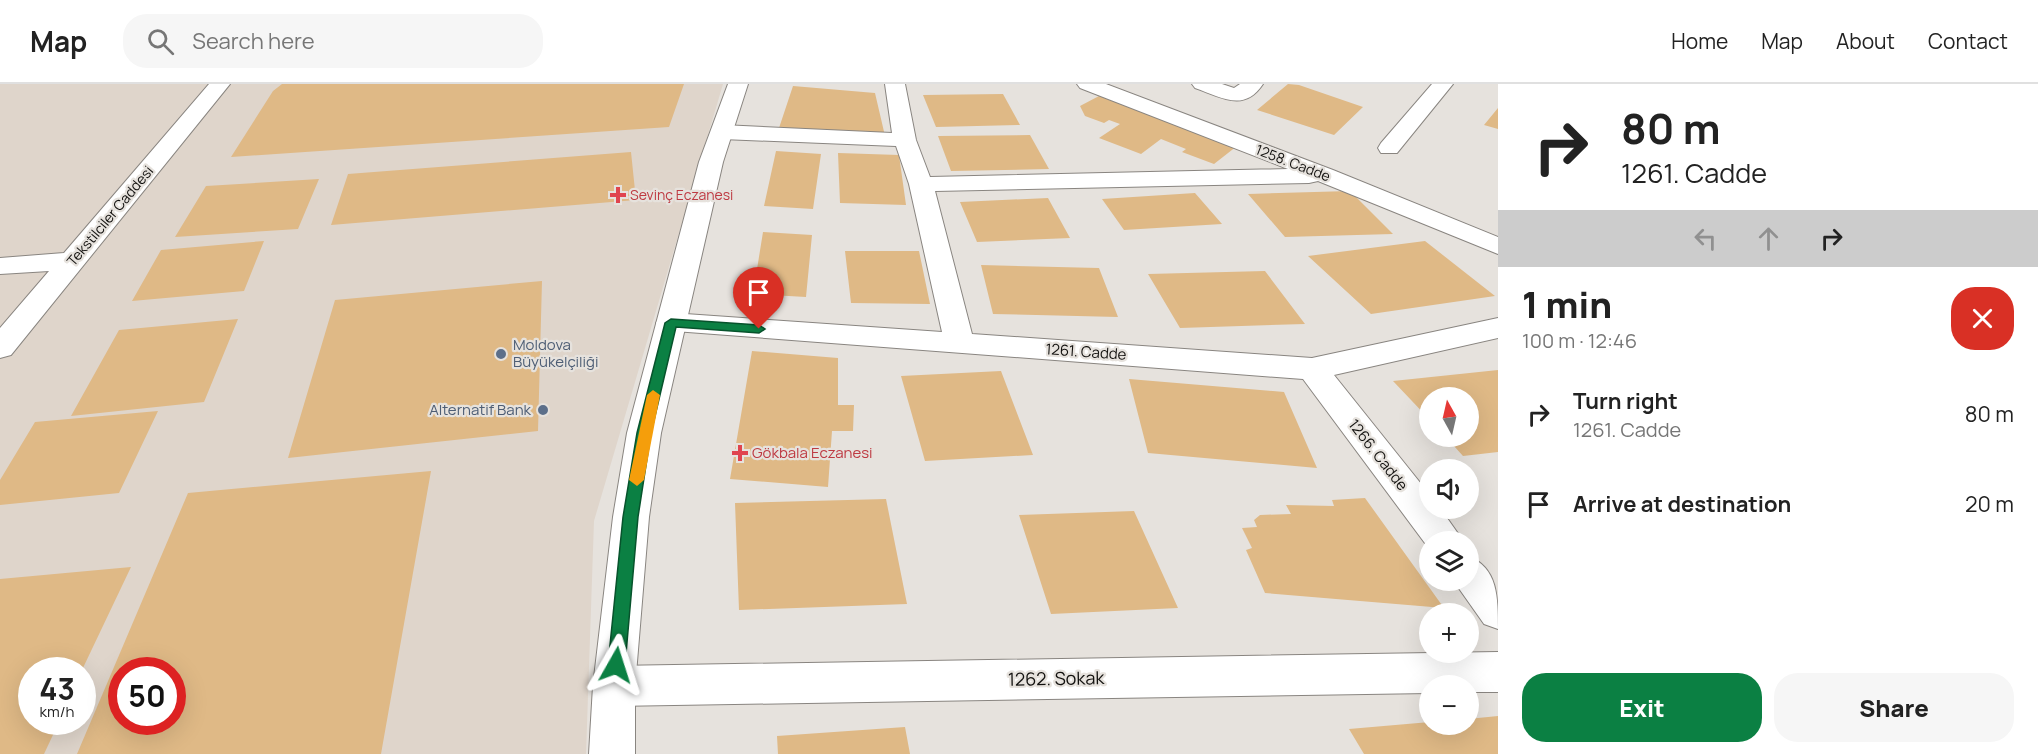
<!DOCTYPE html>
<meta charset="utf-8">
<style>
body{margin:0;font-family:Manrope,sans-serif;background:#f6f6f6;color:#222;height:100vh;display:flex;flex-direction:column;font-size:22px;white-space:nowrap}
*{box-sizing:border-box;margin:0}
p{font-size:20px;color:#767676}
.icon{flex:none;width:33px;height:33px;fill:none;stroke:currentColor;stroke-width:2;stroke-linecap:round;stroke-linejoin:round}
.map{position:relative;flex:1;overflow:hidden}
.panel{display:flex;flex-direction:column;background:#fff;width:540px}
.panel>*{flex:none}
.guide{background:#fff;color:#222;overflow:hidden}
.needle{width:39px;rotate:352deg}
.fabs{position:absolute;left:1419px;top:303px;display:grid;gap:12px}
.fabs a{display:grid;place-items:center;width:60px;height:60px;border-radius:50%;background:#fff;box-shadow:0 6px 24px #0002;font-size:30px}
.speed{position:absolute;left:18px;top:573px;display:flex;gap:12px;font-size:30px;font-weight:700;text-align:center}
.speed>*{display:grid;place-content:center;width:78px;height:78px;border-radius:50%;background:#fff;box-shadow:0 6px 24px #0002;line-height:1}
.speed small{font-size:15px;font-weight:400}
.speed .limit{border:9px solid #d22;background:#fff;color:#111}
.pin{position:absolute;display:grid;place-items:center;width:51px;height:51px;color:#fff;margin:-62px -26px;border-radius:50% 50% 50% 0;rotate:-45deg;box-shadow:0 0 6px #0007}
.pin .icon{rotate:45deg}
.me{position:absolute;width:66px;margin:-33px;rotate:6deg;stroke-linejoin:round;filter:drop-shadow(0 0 4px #0008)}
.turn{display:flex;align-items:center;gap:21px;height:126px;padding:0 24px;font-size:27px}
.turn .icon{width:78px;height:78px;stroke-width:2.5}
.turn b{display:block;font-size:42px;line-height:51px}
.lanes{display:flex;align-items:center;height:57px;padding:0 24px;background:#0003;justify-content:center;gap:30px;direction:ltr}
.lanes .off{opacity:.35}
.round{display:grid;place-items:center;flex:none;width:63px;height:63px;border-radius:24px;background:#f6f6f6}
.head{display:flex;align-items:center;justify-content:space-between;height:102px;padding:0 24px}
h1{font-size:36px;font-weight:800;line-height:45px}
.action{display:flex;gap:12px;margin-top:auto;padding:12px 24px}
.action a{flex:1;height:69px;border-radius:24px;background:#0b8043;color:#fff;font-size:24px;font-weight:800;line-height:69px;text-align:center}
.action a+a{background:#f6f6f6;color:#222}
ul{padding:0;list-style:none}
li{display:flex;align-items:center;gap:18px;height:90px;padding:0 24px}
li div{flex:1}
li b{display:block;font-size:22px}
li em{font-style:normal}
header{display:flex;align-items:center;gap:36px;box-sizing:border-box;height:84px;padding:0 30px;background:#fff;border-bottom:2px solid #e0e0e0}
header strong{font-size:28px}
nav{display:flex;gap:33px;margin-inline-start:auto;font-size:21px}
.search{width:420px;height:54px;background:#f6f6f6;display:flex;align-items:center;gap:15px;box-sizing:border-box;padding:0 21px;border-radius:24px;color:#767676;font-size:22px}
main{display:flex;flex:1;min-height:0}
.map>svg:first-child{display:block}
.built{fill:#dfd5cb;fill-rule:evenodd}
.building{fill:#dfb986;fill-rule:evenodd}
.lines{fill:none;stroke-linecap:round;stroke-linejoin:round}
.minor-casing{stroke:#898580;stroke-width:2}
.major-casing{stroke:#898580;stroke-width:2}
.minor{fill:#fff;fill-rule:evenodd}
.major{fill:#fff;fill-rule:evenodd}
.route{fill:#0b8043;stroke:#07532c;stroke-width:1.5}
.slow{fill:#f59e0b}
.health-dot{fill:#e0444e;stroke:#e6e2dd;stroke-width:2}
.service-dot{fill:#5c6f8a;stroke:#e6e2dd;stroke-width:2}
.labels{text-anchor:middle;stroke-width:4.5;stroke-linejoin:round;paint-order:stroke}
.far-street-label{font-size:14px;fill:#12110f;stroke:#e6e2dd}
.far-health-label{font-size:14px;fill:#be3a42;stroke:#e6e2dd;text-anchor:start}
.service-label{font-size:15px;fill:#4e5e75;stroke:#e6e2dd;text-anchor:start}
.street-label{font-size:15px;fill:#12110f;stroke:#e6e2dd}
.health-label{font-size:15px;fill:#be3a42;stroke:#e6e2dd;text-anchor:start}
.near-street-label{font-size:18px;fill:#12110f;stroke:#e6e2dd}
</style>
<header>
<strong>Map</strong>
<div class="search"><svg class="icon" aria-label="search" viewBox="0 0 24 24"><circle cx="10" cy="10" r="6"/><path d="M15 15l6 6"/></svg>Search here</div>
<nav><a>Home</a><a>Map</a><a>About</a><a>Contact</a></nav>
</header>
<main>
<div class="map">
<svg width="1498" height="670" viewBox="0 0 1498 670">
<rect width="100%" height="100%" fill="#e6e2dd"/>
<path class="built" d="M0 0H723L594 437 586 670H0ZM32 586H82V638H32ZM122 586H172V638H122Z"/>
<path class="building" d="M282 0H684L669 43 231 73 273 7Z
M1288 0 1299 1 1363 23 1334 51 1257 26Z
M793 2 875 9 885 52 778 47Z
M1003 10 1020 41 936 43 923 11Z
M1099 12 1237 62 1214 80 1182 68 1186 65 1161 55 1141 70 1099 54 1120 40 1109 36 1104 39 1085 32 1080 22Z
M1498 24V45L1484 41Z
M1030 51 1049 85 951 87 938 52Z
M776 67 821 70 813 125 764 122Z
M631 68 636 116 331 141 348 90Z
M838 69 899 71 906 121 840 119Z
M319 95 298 145 175 153 206 102Z
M1350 107 1393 150 1285 153 1248 110Z
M1195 109 1222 140 1124 146 1102 115Z
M1048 114 1070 154 977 158 960 118Z
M763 148 812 151 806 213 753 210Z
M264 157 244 207 132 217 161 166Z
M1425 157 1495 212 1371 230 1308 172Z
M845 167H919L930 220 851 219Z
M981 181 1099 184 1118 233 993 230Z
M1265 187 1305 240 1180 244 1148 190Z
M542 197 538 347 288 374 335 216Z
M238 235 204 318 71 332 119 246Z
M752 267 838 274V321H854L853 347H832L828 403 730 395Z
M1498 286V368L1463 372 1445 352H1468V314H1430V336L1393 297Z
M1001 287 1033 371 925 377 901 292Z
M1129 295 1284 308 1317 384 1148 369Z
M158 327 119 409 0 421V396L35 338Z
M431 387 381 670H77L188 409ZM122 586H172V638H122Z
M1365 414 1444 524 1265 509 1246 466 1252 464 1242 444 1257 443 1254 436 1260 431 1291 430 1286 421 1334 422 1332 416Z
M886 415 907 520 739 526 735 419Z
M1134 427 1178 524 1051 530 1019 431Z
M131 483 82 586H32V638H59L44 670H0V495Z
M1498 632V670H1364L1349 645 1430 638V640H1468V635Z
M905 643 910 670H778L777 652Z"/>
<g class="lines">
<defs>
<path id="minor" d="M209 0H230L11 271 0 274V244L49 187 0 190V174L64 169Z
M885 0H905L916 56 930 93 1288 85 1080 4 1077 0H1106L1333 86 1498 153V170L1318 97 1309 99 935 107 972 250 1312 274 1498 234V254L1334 291 1430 411V424H1440L1464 458H1430V466L1303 295 661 246 656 239 661 232 671 229 942 248 909 100 896 62 722 55 714 53 711 48 714 43 722 41 892 49Z
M1192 0H1222L1234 4 1240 0H1263C1244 29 1221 13 1195 4Z
M1432 0H1453L1397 69H1381L1378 64 1381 59Z
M1468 472C1498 484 1498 513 1498 545L1484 540 1453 496H1468Z
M1498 568V608H1468V602H1430V609L614 622 599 616 593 602 599 588 614 582Z"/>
<path id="major" d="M728 0H748L723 78 661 349 649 433 635 602V670H589L593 602 613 433 627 349 699 78Z"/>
</defs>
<use href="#minor" class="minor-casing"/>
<use href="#major" class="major-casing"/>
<use href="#minor" class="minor"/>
<use href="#major" class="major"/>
</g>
<path class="route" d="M671 235 759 241 765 245 759 249 676 243 651 349 638 433 625 581 623 587 616 589 610 587 608 581 623 433 637 349 665 239Z"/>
<path class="slow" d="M653 306 660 311 644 396 637 402 629 396 647 311Z"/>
<g class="health-dot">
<path d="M615 102h6v6h6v6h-6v6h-6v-6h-6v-6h6z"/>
<path d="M737 360h6v6h6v6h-6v6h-6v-6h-6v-6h6z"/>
</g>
<g class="service-dot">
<circle cx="501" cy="270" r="6"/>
<circle cx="543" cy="326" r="6"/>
</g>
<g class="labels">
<g class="far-street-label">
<text transform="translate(1293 79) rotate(21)" y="5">1258. Cadde</text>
<text transform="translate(110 132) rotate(-50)" y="5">Tekstilciler Caddesi</text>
</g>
<g class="far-health-label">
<text x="630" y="116">Sevinç Eczanesi</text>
</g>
<g class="service-label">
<text x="513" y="266">Moldova<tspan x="513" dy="17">Büyükelçiliği</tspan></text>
<text x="531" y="331" text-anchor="end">Alternatif Bank</text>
</g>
<g class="street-label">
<text transform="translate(1086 268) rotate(4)" y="5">1261. Cadde</text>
<text transform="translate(1378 371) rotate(52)" y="5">1266. Cadde</text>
</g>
<g class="health-label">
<text x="752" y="374">Gökbala Eczanesi</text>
</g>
<g class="near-street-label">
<text transform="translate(1056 595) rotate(-1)" y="6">1262. Sokak</text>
</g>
</g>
</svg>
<div class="fabs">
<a><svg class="needle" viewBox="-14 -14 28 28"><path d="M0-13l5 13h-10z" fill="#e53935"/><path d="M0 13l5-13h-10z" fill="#767676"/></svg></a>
<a><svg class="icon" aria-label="sound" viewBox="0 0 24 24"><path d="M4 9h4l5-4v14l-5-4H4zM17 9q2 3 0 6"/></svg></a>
<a><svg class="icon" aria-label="layers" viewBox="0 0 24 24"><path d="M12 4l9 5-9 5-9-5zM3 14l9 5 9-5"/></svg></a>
<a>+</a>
<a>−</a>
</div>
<div class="speed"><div>43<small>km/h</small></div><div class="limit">50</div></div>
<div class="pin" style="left:759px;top:245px;background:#d93025"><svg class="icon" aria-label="arrive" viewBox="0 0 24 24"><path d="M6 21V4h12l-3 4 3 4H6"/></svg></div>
<svg class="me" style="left:616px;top:581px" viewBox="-20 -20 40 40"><path d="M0-17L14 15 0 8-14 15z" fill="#0b8043" stroke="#fff" stroke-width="4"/></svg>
</div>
<section class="panel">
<div class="guide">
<div class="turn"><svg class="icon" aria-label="right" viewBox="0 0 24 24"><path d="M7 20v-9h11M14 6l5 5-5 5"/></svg><div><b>80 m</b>1261. Cadde</div></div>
<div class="lanes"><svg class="icon off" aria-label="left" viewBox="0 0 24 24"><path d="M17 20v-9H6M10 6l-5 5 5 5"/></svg><svg class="icon off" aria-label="ahead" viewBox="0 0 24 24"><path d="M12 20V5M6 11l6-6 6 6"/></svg><svg class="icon" aria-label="right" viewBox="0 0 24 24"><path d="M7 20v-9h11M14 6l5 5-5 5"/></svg></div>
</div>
<div class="head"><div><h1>1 min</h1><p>100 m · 12:46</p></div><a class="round" style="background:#d93025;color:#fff"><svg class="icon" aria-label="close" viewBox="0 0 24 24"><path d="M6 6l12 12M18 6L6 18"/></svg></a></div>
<ul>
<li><svg class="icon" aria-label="right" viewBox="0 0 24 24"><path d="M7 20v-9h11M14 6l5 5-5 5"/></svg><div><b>Turn right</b><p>1261. Cadde</p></div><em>80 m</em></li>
<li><svg class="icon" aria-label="arrive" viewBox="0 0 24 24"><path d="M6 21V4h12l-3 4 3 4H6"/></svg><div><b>Arrive at destination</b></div><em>20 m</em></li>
</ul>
<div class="action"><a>Exit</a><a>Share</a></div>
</section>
</main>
